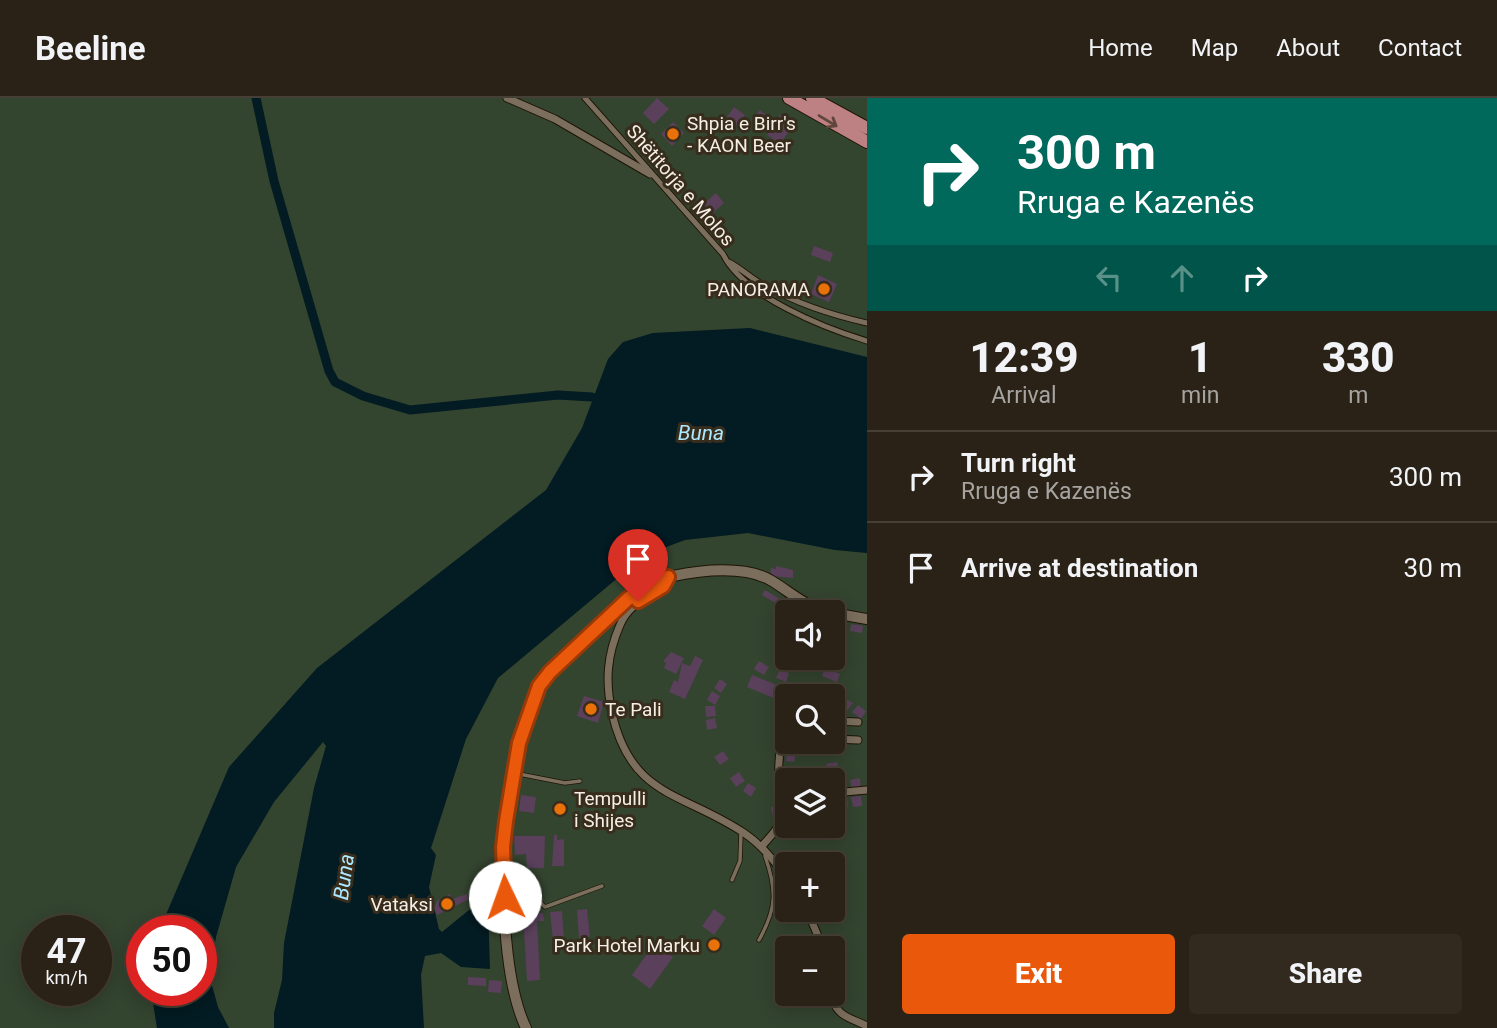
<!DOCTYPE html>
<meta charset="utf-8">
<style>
body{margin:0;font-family:Roboto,sans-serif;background:#322a1f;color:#f1f3f6;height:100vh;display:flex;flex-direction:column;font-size:26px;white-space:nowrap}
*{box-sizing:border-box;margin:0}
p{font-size:23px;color:#a5a4a1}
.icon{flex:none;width:38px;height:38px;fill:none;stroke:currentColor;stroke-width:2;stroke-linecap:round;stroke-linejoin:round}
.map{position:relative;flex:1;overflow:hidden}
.sheet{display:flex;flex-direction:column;background:#2a2216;width:630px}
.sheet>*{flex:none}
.banner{background:#00695c;color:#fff;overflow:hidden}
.fabs{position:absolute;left:775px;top:502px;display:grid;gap:14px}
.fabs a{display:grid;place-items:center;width:70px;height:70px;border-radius:7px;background:#2a2216;box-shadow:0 4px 18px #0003,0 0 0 2px #463f35;font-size:35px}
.speed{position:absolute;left:21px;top:817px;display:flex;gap:14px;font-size:35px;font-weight:700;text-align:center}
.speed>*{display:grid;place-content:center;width:91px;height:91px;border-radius:50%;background:#2a2216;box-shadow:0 4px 18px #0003,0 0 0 2px #463f35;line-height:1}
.speed small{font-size:18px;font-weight:400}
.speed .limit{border:10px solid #d22;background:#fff;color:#111}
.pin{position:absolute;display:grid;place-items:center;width:60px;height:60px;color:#fff;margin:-72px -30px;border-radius:50% 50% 50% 0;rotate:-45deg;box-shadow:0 0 7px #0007}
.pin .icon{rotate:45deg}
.me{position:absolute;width:77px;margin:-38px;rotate:357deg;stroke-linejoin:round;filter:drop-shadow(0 0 5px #0008)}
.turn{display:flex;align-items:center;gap:24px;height:147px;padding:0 35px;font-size:32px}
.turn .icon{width:91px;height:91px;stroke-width:2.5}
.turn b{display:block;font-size:49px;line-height:60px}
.lanes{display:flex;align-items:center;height:66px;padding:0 35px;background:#0003;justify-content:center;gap:35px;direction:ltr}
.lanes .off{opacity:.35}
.eta{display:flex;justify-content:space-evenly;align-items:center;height:119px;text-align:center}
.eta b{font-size:42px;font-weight:800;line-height:49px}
.button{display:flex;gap:14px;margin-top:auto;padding:14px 35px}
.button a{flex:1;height:80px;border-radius:7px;background:#ea580c;color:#fff;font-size:28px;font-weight:800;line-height:80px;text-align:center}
.button a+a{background:#322a1f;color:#f1f3f6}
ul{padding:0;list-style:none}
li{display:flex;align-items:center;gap:21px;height:91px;padding:0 35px;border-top:2px solid #463f35}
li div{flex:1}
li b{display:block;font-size:26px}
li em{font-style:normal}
header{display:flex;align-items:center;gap:42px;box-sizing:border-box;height:98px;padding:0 35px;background:#2a2216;border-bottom:2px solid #463f35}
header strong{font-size:33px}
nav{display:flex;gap:38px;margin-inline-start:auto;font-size:24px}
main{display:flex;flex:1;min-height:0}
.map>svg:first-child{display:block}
.green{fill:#33442f;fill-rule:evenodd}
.water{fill:#031b22}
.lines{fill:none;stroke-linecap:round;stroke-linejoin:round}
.canal{stroke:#031b22;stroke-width:9}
.building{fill:#5a405b}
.service-casing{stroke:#1f1506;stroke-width:5}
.pedestrian-casing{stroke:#1f1506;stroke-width:7}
.minor-casing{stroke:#1f1506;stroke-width:9}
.secondary-casing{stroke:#1f1506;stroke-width:12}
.primary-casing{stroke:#1f1506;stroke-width:14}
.service{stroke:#7b6e5d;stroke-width:3.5}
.pedestrian{stroke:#7b6e5d;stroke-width:5}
.minor{stroke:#7b6e5d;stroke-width:7}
.secondary{stroke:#7b6e5d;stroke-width:10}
.primary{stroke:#bd8183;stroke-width:12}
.oneway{stroke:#60463c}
.route-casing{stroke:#983908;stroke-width:18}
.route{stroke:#ea580c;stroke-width:12}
.food-dot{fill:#e8710a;stroke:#382d1d;stroke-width:2.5}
.labels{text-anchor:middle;stroke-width:6;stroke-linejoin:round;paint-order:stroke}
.poi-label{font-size:19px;fill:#f6efe5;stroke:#382d1d;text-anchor:start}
.street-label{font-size:19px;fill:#f6efe5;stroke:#382d1d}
.water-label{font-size:21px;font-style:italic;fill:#abe8fe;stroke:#382d1d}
</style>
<header>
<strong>Beeline</strong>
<nav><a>Home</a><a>Map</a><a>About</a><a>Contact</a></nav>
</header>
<main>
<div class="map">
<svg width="867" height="930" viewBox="0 0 867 930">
<rect width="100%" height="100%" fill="#382d1d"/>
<path class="green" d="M0 0H867V930H0ZM788 514H833V560H788ZM788 598H833V644H788ZM788 682H833V728H788ZM788 766H833V812H788ZM37 833H96V892H37ZM142 833H201V892H142ZM788 850H833V896H788Z"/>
<path class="water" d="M750 230 867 259V455L835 452 748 435 685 442 645 457 498 580 466 641 431 750 436 757 429 789 439 831 442 834 469 812 488 807 490 871 461 869 441 855 425 858 421 877 424 930H274V915L282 882 284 845 314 690 326 648 323 644 274 704 236 769 216 839 210 880 218 909 229 930H157L151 893 201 892V833H159L229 669 317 570 546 392 582 330 608 261 623 244 653 235Z"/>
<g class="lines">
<path class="canal" d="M256 0 274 83 329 273 335 284 363 298 410 312 558 297 592 299"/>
</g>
<path class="building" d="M657 0 669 11 654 26 643 15Z
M734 9 745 17 734 31 724 23Z
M760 12 772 22 764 32 752 22Z
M780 17 794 26 780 46 767 37Z
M673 24 684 35 672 48 661 36Z
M701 43 710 50 705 56 696 49Z
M716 95 724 105 711 117 702 107Z
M814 148 833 155 830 164 811 157Z
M818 177 837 186 829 204 811 196Z
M776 468 793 472V480L770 478 771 470 776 471Z
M765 492 780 501 777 506 762 497Z
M851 526 863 528 862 535 850 533Z
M778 536 788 540 785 548 775 544Z
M671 554 684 560 676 576 664 570 666 565 663 563Z
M695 558 703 562 685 601 669 594 674 582 678 584 682 565 690 568Z
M759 563 769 569 764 577 754 571Z
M825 570 840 576 837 584 822 578Z
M780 571 789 575 786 584 776 580Z
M752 577 804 598H788V606L747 589Z
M720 581 727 586 721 595 714 590Z
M812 584 822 588 818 597 808 593Z
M712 593 720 598 715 607 707 602Z
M584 598 604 604 598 625 577 618Z
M844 600 853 605 847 613 839 608Z
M858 607 866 613 861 621 852 614Z
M705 608H715L716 618 706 619Z
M715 620 717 630 707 632 706 622Z
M833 624H846L845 634H833Z
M787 652 796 654 794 664 786 663Z
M723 653 729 661 720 667 714 659Z
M837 664 839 673 828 675 826 666Z
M823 668 826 676 805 682 802 674Z
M794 670 796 680 787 682 785 672Z
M739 674 745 683 736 689 730 680Z
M860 680 861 690 852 692 850 682Z
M846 681 848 692 838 693 837 683Z
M748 685 756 690 751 699 743 693Z
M521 697 536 699 534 715 519 713Z
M861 698 862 708 853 709 851 699Z
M847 699 848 709 839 710 837 700Z
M780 707 782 717 773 719 771 709Z
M554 737H557V742L564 741V768H552Z
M514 738H545L544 770H527L526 756 515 757Z
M450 796 452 801 467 796 469 801 437 817 434 810 437 803Z
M587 811 590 839 579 840 577 812Z
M714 811 726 820 714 837 702 828Z
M562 813 564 841 553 842 550 814Z
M543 815 544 823H537L540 882 527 883 523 816Z
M654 846 673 859 650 891 632 877Z
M468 879 486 880V888L468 887Z
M489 882 502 883 501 895 488 894Z"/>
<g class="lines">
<defs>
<path id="service" d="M514 675 565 685 580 683
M732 782 740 763 741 735
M506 784 528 786 532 797 545 809 602 788
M759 842C777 810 777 792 765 758"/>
<path id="pedestrian" d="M585 0 723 156C743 198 824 230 867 243
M729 164C742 171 752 181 765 188 798 206 831 217 867 225"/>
<path id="minor" d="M507 0 555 21 650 76
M668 479C659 499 632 499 620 527 607 557 605 583 612 615 631 700 683 694 744 735 762 747 774 763 788 781
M788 621H784L781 646 803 644
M833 623 858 624
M833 641 858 642
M781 646C778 665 777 682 782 700L788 699
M833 695 867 692
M762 748C776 732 788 722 782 700
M807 812 823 850
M831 896C836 919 849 919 867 928"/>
<path id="secondary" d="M833 515 867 521
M526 930C491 857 499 658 539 588 554 563 582 543 603 524 624 505 644 484 673 478 701 472 746 467 772 483 793 496 806 510 832 514"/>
<path id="primary" d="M789 0 867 44
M812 0 867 30"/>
</defs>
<use href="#service" class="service-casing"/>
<use href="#pedestrian" class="pedestrian-casing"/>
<use href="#minor" class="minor-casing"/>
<use href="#secondary" class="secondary-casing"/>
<use href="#primary" class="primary-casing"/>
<use href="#service" class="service"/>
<use href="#pedestrian" class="pedestrian"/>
<use href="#minor" class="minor"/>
<use href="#secondary" class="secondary"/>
<use href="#primary" class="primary"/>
</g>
<defs><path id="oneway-shaft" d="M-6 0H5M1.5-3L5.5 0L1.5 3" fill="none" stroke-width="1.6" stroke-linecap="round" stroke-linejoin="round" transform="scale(1.75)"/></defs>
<use class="oneway" href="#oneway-shaft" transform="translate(828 23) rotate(31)"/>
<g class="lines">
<defs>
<path id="route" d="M505 799 503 749 506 723 519 645 539 588 550 574 630 499 668 479 663 488 638 503"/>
</defs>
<use href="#route" class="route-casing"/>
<use href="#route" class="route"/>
</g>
<g class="food-dot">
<circle cx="673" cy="36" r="7"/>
<circle cx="824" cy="191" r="7"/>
<circle cx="591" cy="611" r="7"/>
<circle cx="560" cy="711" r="7"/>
<circle cx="447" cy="806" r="7"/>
<circle cx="714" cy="847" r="7"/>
</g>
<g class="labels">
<g class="poi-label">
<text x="687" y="32">Shpia e Birr's<tspan x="687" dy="22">- KAON Beer</tspan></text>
<text x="810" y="198" text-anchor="end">PANORAMA</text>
<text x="605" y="618">Te Pali</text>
<text x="574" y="707">Tempulli<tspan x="574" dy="22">i Shijes</tspan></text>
<text x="433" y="813" text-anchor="end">Vataksi</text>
<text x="700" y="854" text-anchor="end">Park Hotel Marku</text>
</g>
<g class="street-label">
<text transform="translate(681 87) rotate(49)" y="7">Shëtitorja e Molos</text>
</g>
<g class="water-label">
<text x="701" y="342">Buna</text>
<text transform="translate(344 779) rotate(-82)" y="7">Buna</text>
</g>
</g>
</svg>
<div class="fabs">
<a><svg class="icon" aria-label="sound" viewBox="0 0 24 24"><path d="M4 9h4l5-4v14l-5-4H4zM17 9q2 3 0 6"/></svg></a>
<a><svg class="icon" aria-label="search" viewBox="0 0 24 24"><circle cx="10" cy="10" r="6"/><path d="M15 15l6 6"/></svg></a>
<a><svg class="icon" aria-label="layers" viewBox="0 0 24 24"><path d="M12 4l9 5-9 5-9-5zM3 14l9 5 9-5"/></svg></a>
<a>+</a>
<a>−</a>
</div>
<div class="speed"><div>47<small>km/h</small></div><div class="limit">50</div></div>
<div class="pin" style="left:638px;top:503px;background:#d93025"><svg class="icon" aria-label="arrive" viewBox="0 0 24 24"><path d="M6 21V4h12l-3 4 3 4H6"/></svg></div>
<svg class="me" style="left:505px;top:799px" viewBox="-20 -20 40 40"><circle r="19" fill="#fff"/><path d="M0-13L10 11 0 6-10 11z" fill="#ea580c"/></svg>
</div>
<section class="sheet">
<div class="banner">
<div class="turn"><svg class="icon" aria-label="right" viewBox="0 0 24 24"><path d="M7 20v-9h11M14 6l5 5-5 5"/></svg><div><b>300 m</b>Rruga e Kazenës</div></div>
<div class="lanes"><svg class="icon off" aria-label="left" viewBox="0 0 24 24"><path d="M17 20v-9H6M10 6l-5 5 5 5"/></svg><svg class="icon off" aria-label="ahead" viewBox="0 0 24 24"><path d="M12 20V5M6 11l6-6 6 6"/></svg><svg class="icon" aria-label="right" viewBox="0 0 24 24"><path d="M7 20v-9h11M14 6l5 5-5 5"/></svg></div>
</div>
<div class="eta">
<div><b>12:39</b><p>Arrival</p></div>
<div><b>1</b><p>min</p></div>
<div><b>330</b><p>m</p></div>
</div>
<ul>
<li><svg class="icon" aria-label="right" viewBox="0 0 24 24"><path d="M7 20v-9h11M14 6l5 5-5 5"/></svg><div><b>Turn right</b><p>Rruga e Kazenës</p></div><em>300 m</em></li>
<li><svg class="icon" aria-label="arrive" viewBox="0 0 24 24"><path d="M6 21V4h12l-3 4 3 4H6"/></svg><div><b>Arrive at destination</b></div><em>30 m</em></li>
</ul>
<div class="button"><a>Exit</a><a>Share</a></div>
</section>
</main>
